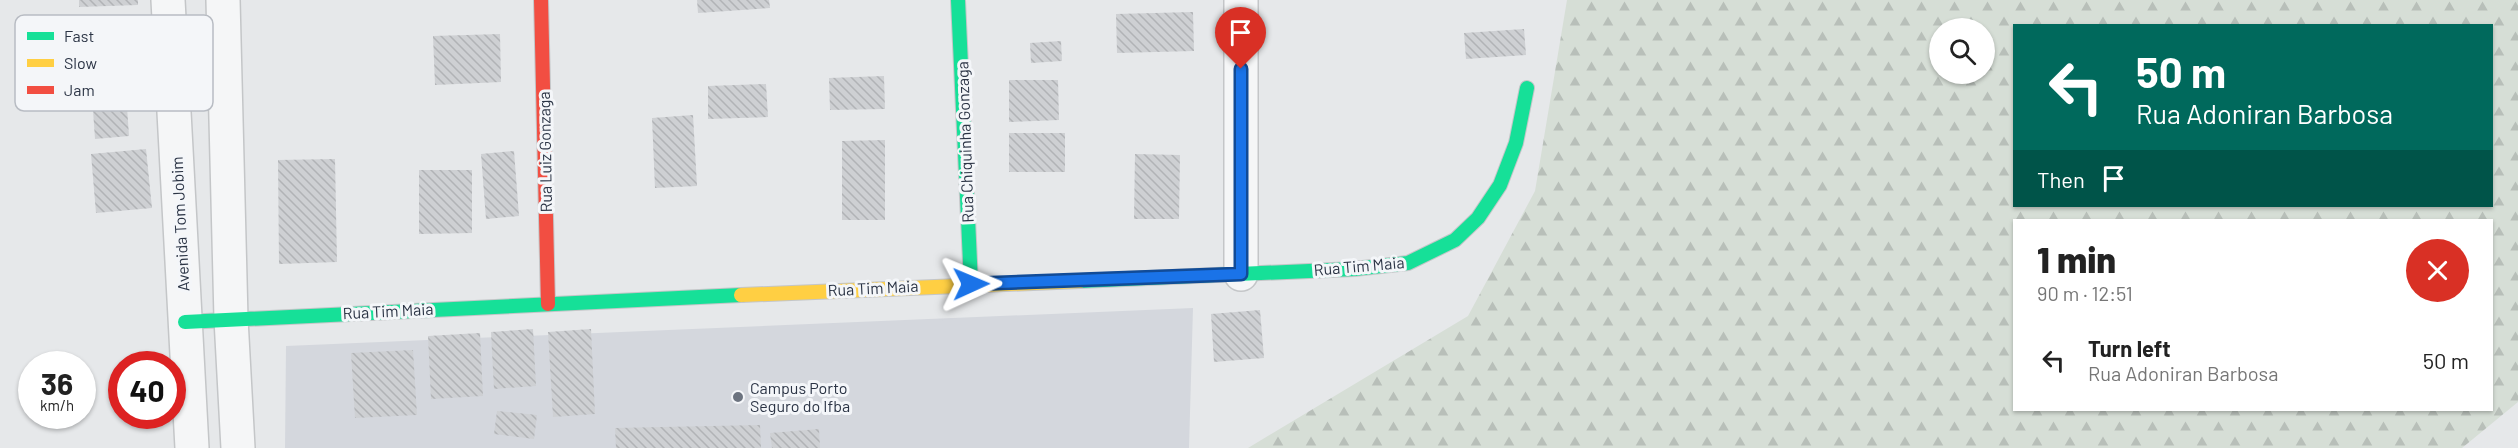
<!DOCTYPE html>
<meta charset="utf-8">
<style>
body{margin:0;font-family:Barlow,sans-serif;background:#f2f2f2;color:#222;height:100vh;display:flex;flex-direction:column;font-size:22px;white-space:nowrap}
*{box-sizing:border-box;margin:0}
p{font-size:20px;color:#767676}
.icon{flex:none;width:33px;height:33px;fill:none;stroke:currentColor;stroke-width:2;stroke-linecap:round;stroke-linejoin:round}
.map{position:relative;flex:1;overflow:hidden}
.panel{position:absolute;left:2013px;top:219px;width:480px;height:192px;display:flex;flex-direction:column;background:#fff;border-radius:0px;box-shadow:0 2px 4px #0004}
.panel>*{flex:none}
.banner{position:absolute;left:2013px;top:24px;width:480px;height:183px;border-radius:0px;box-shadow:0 2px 4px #0004;background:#00695c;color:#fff;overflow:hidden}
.buttons{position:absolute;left:1929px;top:18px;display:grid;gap:12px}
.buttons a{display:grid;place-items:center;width:66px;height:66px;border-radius:50%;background:#fff;box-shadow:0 2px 4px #0004;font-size:30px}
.speed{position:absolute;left:18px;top:351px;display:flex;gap:12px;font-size:30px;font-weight:700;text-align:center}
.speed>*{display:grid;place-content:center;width:78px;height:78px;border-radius:50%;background:#fff;box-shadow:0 2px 4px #0004;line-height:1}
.speed small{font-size:15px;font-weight:400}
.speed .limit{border:9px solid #d22;background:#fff;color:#111}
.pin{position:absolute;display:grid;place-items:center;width:51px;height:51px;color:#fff;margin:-62px -26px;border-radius:50% 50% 50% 0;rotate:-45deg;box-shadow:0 0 6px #0007}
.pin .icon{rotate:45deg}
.me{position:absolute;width:66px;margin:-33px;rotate:89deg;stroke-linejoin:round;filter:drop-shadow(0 0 4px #0008)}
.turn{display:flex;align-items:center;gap:21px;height:126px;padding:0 24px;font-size:27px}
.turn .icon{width:78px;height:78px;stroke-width:2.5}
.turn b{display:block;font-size:42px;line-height:51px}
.then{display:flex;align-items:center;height:57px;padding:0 24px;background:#0003;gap:12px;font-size:22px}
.round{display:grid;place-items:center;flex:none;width:63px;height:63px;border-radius:32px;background:#f2f2f2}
.headline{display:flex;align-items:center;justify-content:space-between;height:102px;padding:0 24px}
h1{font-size:36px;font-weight:800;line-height:45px}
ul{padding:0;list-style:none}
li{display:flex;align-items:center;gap:18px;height:78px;padding:0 24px}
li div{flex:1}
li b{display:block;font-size:22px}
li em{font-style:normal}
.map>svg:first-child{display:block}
.built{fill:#d4d7dd}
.forest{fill:url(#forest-firs);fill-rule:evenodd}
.building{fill:url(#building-back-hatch)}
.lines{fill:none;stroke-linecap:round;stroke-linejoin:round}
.street-casing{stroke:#c4c6c8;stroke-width:36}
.fast-casing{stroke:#c4c6c8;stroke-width:16}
.slow-casing{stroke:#c4c6c8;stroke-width:16}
.jam-casing{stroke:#c4c6c8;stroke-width:16}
.street{stroke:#f5f6f7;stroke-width:33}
.fast{stroke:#16e098;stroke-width:14}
.slow{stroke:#ffcf43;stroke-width:14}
.jam{stroke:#f24e42;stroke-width:14}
.route-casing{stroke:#114b97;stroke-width:15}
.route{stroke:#1a73e8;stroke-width:10}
.poi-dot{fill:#6c737f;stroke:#f4f6f9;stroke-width:2}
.labels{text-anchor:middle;stroke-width:6;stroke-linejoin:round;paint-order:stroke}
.street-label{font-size:16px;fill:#2b3445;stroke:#f4f6f9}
.poi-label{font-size:16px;fill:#2b3445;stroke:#f4f6f9;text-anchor:start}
.key{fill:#f4f6f9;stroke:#b8bcc3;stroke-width:1.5}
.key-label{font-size:16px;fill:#2b3445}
</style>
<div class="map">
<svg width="2518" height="448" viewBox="0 0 2518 448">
<defs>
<pattern id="forest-firs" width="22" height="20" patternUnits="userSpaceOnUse" patternTransform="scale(1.5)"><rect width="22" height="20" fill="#d6ded6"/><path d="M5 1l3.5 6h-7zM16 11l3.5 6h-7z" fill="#b8bfb9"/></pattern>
<pattern id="building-back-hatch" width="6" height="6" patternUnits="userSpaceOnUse" patternTransform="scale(1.5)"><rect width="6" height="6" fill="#ced0d3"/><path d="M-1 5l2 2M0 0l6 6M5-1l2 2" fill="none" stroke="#b1b3b6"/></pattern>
</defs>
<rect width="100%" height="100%" fill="#e6e8ea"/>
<path class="built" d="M1193 308 1189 448H285L286 346Z"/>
<path class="forest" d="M1567 0H2518V402L2462 448H1248L1468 316 1535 191ZM2014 26H2492V206H2014ZM1940 28H1984V74H1940ZM2014 220H2492V410H2014Z"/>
<path class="building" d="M79 0H138V5L79 7Z
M697 0H769L770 8 698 13Z
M1193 12 1194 51 1117 53 1116 14Z
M1524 29 1526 55 1466 59 1464 33Z
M500 34 501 82 435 85 433 36Z
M1061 41 1062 61 1031 63 1030 43Z
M884 76 885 109 830 110 829 78Z
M1009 80H1058L1059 120 1009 122Z
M766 84 768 117 708 119V86Z
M127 107 129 136 95 139 93 110Z
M693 115 697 186 655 188 652 118Z
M1009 133H1065V172H1009Z
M885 140V220H842V141Z
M146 149 152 208 96 213 91 154Z
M514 151 519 216 486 219 481 154Z
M1135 154 1180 155 1179 219H1134Z
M335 159 337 262 279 264 278 160Z
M419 170H472V233L419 234Z
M1260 310 1264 358 1214 362 1211 314Z
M533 329 536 386 494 389 491 332Z
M591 329 595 414 553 417 548 332Z
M480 333 483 396 431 399 428 336Z
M413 350 417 415 355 418 351 353Z
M497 411 537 415 534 439 494 434Z
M760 425 761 448H616L615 428Z
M819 429 820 448H772L770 433Z"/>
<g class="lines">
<defs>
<path id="street" d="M168 0 192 448
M223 0 231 319 238 448
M1241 274V0"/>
<path id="fast" d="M958 0 971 284
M1080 281 1354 269 1408 263 1455 240 1478 218 1500 185 1516 143 1527 88
M185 322 741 295"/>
<path id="slow" d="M741 295 1080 281"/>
<path id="jam" d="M541 0 548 304"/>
</defs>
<use href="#street" class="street-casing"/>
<use href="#fast" class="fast-casing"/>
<use href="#slow" class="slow-casing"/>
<use href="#jam" class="jam-casing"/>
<use href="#street" class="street"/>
<use href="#fast" class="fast"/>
<use href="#slow" class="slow"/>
<use href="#jam" class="jam"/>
</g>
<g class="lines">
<defs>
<path id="route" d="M971 284 1241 274V69"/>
</defs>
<use href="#route" class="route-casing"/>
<use href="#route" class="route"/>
</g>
<circle class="poi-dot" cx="738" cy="397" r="6"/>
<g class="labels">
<g class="street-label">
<text transform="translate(965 142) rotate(-92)" y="6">Rua Chiquinha Gonzaga</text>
<text transform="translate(545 152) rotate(-91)" y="6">Rua Luiz Gonzaga</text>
<text transform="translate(180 224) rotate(-93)" y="6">Avenida Tom Jobim</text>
<text transform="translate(1359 266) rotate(-5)" y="6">Rua Tim Maia</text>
<text transform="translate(873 288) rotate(-3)" y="6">Rua Tim Maia</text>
<text transform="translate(388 311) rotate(-3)" y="6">Rua Tim Maia</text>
</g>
<g class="poi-label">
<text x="750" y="394">Campus Porto<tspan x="750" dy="18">Seguro do Ifba</tspan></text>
</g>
</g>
<rect x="15" y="15" width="198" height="96" rx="9" class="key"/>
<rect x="27" y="32" width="27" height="8" fill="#16e098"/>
<rect x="27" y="59" width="27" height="8" fill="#ffcf43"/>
<rect x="27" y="86" width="27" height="8" fill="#f24e42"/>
<g class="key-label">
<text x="64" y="42">Fast</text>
<text x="64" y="69">Slow</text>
<text x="64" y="96">Jam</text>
</g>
</svg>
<div class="buttons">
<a><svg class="icon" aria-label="search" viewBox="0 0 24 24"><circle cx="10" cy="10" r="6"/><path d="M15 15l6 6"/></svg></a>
</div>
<div class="speed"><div>36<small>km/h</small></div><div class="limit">40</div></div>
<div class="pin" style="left:1241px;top:69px;background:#d93025"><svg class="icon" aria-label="arrive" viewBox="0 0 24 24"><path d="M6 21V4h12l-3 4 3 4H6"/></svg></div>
<svg class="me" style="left:971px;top:284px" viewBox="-20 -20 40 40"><path d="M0-17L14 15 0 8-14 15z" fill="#1a73e8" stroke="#fff" stroke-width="4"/></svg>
<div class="banner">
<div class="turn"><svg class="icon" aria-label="left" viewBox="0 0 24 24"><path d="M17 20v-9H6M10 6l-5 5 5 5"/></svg><div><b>50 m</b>Rua Adoniran Barbosa</div></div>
<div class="then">Then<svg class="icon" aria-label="arrive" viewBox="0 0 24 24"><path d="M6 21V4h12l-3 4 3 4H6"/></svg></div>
</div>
<section class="panel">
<div class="headline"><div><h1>1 min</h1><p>90 m · 12:51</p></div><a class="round" style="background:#d93025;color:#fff"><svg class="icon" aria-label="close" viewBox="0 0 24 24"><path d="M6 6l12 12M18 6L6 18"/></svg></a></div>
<ul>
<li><svg class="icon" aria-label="left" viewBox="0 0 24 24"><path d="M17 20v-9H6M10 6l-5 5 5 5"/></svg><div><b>Turn left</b><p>Rua Adoniran Barbosa</p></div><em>50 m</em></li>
</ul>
</section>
</div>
